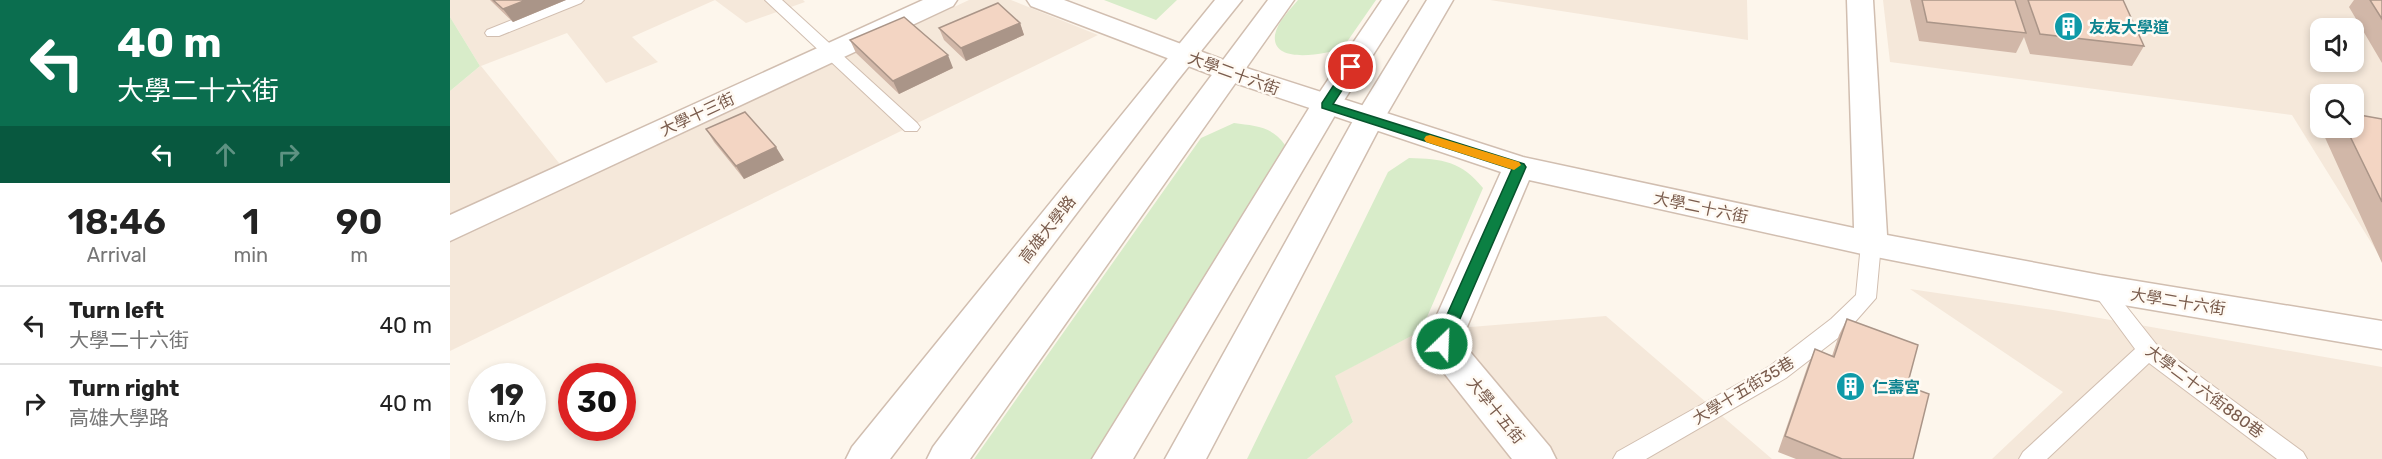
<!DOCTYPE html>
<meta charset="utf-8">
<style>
body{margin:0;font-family:Rubik,"Noto Sans TC",sans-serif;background:#f6f6f6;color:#222;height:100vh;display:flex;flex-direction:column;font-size:22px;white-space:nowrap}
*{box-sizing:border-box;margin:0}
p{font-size:20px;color:#767676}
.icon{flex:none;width:33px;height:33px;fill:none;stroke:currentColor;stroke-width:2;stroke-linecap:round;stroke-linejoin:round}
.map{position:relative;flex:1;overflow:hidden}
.drawer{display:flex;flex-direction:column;background:#fff;width:450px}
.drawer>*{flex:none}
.top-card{background:#0b6e4f;color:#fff;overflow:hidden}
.tools{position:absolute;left:1860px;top:18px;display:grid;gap:12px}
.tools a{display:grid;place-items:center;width:54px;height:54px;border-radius:12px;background:#fff;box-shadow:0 3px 9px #0003;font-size:30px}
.speed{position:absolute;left:18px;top:363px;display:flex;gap:12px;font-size:30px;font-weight:700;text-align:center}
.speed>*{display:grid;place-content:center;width:78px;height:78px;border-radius:50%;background:#fff;box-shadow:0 3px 9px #0003;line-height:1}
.speed small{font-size:15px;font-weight:400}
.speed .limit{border:9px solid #d22;background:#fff;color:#111}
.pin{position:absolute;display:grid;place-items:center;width:51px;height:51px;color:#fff;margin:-26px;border:3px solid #fff;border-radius:50%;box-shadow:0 2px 6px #0007}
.me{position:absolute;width:66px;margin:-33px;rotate:24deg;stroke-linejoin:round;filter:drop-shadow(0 0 4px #0008)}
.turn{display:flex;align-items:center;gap:21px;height:126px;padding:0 18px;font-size:27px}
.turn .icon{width:78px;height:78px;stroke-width:2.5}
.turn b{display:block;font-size:42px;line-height:51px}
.lanes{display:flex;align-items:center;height:57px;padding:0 18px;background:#0003;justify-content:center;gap:30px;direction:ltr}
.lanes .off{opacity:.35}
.eta{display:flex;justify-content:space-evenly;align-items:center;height:102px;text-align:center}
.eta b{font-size:36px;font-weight:600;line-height:42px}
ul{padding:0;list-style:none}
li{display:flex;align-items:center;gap:18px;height:78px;padding:0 18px;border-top:2px solid #e0e0e0}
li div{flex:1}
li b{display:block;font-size:22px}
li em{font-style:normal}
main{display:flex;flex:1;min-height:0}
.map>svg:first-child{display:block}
.residential{fill:#f5e8da;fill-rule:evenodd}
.green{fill:#d8ecc9}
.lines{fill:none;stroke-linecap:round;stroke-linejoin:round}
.service-casing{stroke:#d1beb0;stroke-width:2}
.minor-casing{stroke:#d1beb0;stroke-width:3}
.tertiary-casing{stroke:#d1beb0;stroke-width:3}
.service{fill:#fff;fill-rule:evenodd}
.minor{fill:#fff;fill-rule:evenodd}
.tertiary{fill:#fff;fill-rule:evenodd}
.wall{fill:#d1b7a8}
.shaded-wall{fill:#aa9588}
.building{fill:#f3d5c3;stroke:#aa9588;stroke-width:1.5}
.route{fill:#0b8043;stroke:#07532c;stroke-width:1.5}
.slow{fill:#f59e0b}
.labels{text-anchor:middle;stroke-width:5;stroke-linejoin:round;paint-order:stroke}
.culture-label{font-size:16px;font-weight:bold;fill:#0d838f;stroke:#fffaf3;text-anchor:start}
.street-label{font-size:16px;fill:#7a5c4d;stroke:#fffaf3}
</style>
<main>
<section class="drawer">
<div class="top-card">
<div class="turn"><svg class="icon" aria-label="left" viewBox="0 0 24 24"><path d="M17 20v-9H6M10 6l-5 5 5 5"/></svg><div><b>40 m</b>大學二十六街</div></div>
<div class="lanes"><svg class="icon" aria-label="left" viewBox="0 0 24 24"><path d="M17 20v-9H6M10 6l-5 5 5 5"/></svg><svg class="icon off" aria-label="ahead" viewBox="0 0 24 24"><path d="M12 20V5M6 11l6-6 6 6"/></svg><svg class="icon off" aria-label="right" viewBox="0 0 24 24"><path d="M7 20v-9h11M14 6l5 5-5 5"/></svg></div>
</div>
<div class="eta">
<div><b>18:46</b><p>Arrival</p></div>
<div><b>1</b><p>min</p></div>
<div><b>90</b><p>m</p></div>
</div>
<ul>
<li><svg class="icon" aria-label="left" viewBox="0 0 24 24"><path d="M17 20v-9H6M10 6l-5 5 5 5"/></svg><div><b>Turn left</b><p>大學二十六街</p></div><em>40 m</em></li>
<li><svg class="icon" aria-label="right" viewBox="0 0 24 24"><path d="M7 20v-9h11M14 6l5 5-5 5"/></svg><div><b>Turn right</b><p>高雄大學路</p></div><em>40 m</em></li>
</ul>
</section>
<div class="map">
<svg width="1932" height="459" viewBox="0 0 1932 459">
<rect width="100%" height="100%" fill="#fdf6ec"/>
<path class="residential" d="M0 0H265L182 37 208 62 156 83 117 33 31 66 125 183 519 0H561L648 35 0 351V91L30 66 0 17Z
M265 0H353L355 2 296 23Z
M1040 0H1297L1298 40Z
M1433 0H1920L1932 9V260L1842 115 1440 62ZM1870 28H1904V62H1870ZM1870 94H1904V128H1870Z
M1460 289 1603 310 1932 367V459H1542L1613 392Z
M1156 316 1322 459H857L903 422 884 376 971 331Z"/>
<path class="green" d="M654 0H727L706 20Z
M848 0H926L892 49C878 53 821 66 825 35 827 22 840 10 848 0Z
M0 17 30 66 0 91Z
M784 123C805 126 822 126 835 145L828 160 645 459H524L751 138Z
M959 158C993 159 1011 161 1033 188L971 331 885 376 903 422 857 459H797L938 172Z"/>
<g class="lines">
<defs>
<path id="service" d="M112 0H134L131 3 49 36H37L35 33 37 30Z
M315 0H332L467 123 470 127 467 131H455Z
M1421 237 1428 239 1431 244 1426 298 1397 331 1336 378 1196 459H1163L1167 452 1320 366 1381 319 1406 295 1411 244 1414 239Z
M1650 280 1657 282 1706 344 1853 452 1857 459H1827L1699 363 1597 459H1569L1573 452 1685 349 1640 288 1643 282Z"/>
<path id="minor" d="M473 0H507L503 6 0 241V215Z
M577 0H614L787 65 1073 157 1404 228 1397 0H1423L1437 235 1650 275 1932 321V349L1650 301 1421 256 1079 180 1011 341 1100 447 1106 459H1062L979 354 974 344 1051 172 767 77 581 6Z"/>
<path id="tertiary" d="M765 0H792L727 81 440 459H396L402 447Z
M818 0H844L520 459H477L483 447Z
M932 0H958L891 105 683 459H642L861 105Z
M977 0H1003L934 119 756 459H715L904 119Z"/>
</defs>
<use href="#service" class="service-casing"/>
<use href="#minor" class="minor-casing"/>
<use href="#tertiary" class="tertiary-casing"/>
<use href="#service" class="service"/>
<use href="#minor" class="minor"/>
<use href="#tertiary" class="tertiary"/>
</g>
<path class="wall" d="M40 0H116L63 22Z
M1460 0H1673L1694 46 1682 66 1580 54 1574 37 1566 53 1469 41Z
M1904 0H1932V63L1899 7Z
M570 23 574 35 516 61 494 40 489 28Z
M400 40 503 68 449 94 406 53Z
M1932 119V263L1872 131 1875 128H1904Z
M256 129 334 160 294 179 264 142Z
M1397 319 1457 386 1463 459H1346L1328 452 1358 365 1365 349 1382 356 1389 335Z"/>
<path class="shaded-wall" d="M76 0H116L63 22 53 9Z
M570 23 574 35 516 61 511 48Z
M498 55 503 68 449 94 443 81Z
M326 147 334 160 294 179 286 166Z"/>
<path class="building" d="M43 0H76L53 9Z
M1472 0H1565L1576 33 1477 22Z
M1578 0H1673L1694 46 1590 34Z
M1920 0H1932V19Z
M548 3 570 23 511 48 489 28Z
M454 17 498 55 443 81 400 40Z
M295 112 326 147 286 166 256 129Z
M1904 114 1932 119V202L1896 128H1904Z
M1397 319 1468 345 1457 386 1479 394 1463 459H1392L1335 436 1365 349 1384 357Z"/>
<path class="route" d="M901 64 907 67 883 104 1074 164 1076 167 999 344 997 348H986L984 344 1062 169 872 108V103L897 65Z"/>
<path class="slow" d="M980 135 1069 162 1071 165 1064 170 976 142 974 139 976 136Z"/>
<defs>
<symbol id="building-disc" viewBox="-11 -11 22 22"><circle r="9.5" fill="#0f9aa8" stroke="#fffaf3"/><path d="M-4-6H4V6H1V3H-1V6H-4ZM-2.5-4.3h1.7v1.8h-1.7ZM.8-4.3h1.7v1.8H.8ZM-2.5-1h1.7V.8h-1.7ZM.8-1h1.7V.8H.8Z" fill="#fff"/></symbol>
</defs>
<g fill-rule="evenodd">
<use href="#building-disc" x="1602" y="10" width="33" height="33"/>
<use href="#building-disc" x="1384" y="370" width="33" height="33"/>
</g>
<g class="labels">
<g class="culture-label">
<text x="1639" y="33">友友大學道</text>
<text x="1422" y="393">仁壽宮</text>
</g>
<g class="street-label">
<text transform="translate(784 73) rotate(20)" y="6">大學二十六街</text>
<text transform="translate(247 114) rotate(-25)" y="6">大學十三街</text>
<text transform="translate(1251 207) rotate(12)" y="6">大學二十六街</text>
<text transform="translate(597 229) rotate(-52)" y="6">高雄大學路</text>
<text transform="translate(1728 301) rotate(9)" y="6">大學二十六街</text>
<text transform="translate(1293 390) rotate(-31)" y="6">大學十五街35巷</text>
<text transform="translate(1755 391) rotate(37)" y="6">大學二十六街880巷</text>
<text transform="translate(1046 410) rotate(51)" y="6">大學十五街</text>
</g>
</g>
</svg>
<div class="tools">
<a><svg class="icon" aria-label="sound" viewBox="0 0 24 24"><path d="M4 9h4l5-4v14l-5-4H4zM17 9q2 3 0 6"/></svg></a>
<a><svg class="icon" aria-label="search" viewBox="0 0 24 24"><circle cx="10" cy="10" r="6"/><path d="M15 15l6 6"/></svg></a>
</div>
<div class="speed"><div>19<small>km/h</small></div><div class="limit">30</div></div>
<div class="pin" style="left:901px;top:67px;background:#d93025"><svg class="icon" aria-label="arrive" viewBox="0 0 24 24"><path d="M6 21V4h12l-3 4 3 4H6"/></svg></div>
<svg class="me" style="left:992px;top:344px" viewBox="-20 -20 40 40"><circle r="17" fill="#0b8043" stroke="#fff" stroke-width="3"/><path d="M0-11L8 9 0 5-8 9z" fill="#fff"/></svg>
</div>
</main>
